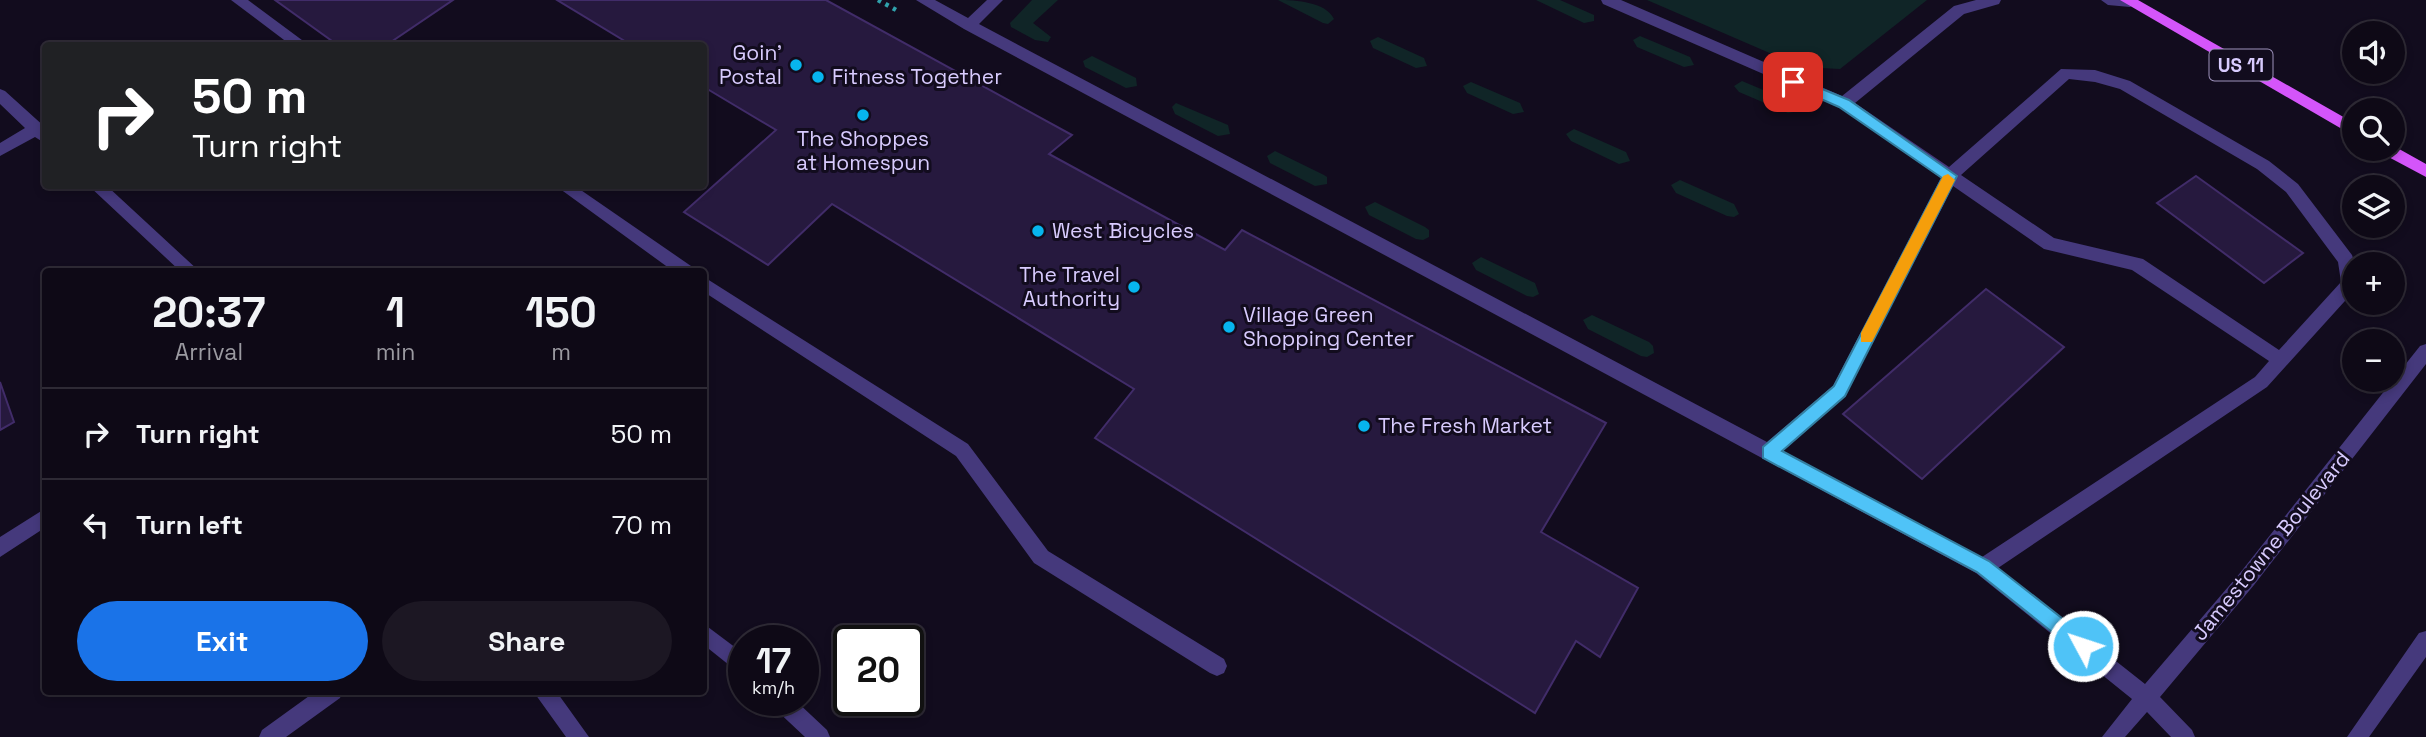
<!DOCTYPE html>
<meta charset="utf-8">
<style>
body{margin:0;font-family:"Space Grotesk",sans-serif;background:#1c1723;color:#f1f3f6;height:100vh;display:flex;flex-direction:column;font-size:26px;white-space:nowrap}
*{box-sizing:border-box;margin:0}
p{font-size:23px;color:#9b9aa1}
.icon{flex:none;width:38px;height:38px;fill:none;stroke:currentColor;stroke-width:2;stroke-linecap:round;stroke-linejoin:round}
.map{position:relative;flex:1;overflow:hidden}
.details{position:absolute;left:42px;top:268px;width:665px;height:427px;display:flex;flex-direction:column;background:#0e0916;border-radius:7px;box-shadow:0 4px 10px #0003,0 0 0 2px #2e2a35}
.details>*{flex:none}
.hud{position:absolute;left:42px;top:42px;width:665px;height:147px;border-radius:7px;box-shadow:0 4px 10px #0003,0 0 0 2px #2e2a35;background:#202124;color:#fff;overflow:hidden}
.tools{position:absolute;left:2342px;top:21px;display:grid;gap:14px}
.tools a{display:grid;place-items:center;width:63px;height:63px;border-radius:50%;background:#0e0916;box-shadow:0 4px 10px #0003,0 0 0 2px #2e2a35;font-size:35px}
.speed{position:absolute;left:728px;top:625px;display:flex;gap:14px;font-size:35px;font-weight:700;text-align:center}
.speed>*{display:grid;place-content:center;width:91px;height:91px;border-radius:50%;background:#0e0916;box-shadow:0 4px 10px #0003,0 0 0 2px #2e2a35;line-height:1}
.speed small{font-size:18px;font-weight:400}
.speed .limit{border:4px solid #111;border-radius:10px;background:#fff;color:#111}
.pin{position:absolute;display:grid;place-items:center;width:60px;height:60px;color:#fff;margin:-30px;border-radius:14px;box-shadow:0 4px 10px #0006}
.me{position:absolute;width:77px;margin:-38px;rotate:310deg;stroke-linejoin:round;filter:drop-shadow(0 0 5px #0008)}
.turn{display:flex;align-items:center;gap:24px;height:147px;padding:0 35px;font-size:32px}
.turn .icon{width:91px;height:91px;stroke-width:2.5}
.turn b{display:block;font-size:49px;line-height:60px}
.eta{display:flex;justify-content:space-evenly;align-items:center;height:119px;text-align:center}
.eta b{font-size:42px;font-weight:700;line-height:49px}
.primary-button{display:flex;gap:14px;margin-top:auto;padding:14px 35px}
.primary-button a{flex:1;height:80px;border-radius:42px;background:#1a73e8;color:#fff;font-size:28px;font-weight:700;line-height:80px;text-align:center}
.primary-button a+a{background:#1c1723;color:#f1f3f6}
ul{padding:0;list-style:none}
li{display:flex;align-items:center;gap:21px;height:91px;padding:0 35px;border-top:2px solid #2e2a35}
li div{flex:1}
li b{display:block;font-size:26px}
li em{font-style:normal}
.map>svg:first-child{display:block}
.green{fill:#102527}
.building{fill:#26193e;stroke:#412c69;stroke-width:2}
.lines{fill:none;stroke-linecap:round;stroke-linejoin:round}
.path{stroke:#30a2ac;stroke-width:4.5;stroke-dasharray:3.5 5;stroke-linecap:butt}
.minor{fill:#45397c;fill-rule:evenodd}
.major{fill:#d455fa;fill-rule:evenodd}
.route{fill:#4fc3f7;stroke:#337fa1;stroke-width:2}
.slow{fill:#f59e0b}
.poi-dot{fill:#07b5ee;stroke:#120c1e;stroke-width:2.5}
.labels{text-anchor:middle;stroke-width:6;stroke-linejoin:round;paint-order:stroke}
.shield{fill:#120c1e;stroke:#9d92bb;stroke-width:2}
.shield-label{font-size:19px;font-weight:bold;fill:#d8cbfe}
.poi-label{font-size:21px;fill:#d8cbfe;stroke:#120c1e;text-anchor:start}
.street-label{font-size:21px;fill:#d8cbfe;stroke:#120c1e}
</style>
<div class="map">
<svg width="2426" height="737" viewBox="0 0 2426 737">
<rect width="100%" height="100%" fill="#120c1e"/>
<path class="green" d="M1032 0H1058L1033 23 1051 37 1048 42 1035 40 1011 27 1010 23Z
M1278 0C1296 0 1326 2 1334 19L1328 24 1323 23Z
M1536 0H1560L1594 15V21L1584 23Z
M1647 0H1927L1840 69 1802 67Z
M1640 36 1690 57 1694 65 1684 67 1637 47 1633 40Z
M1378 37 1424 58 1427 66 1416 68 1373 48 1370 41Z
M1092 56 1136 78 1137 86 1126 88 1085 67 1083 61Z
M1742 81 1794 103 1799 111 1788 113 1739 92 1734 86Z
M1471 82 1520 103 1524 112 1513 114 1467 93 1463 86Z
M1176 103 1228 125 1230 134 1218 136 1175 114 1172 107Z
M1574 129 1626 152 1630 161 1619 164 1571 141 1566 134Z
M1275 151 1324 175 1327 177V184L1315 186 1270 163 1267 156Z
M1680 180 1734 204 1739 214 1734 217 1727 216 1676 193 1671 185Z
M1375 202 1425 227 1429 230V237L1423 240 1416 239 1369 215 1365 207Z
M1481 257 1535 283 1539 294 1533 297 1527 296 1476 270 1472 263Z
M1592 315 1649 342 1653 346 1654 353 1647 357 1641 356 1588 329 1583 320Z"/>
<path class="building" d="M275 0H453L385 46H339Z
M557 0H826L1072 135 1049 154 1225 250 1242 230 1606 423 1541 532 1638 588 1600 657 1576 641 1535 713 1095 438 1134 389 832 204 768 265 684 212 776 130 704 87V46H633Z
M2196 176 2303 253 2264 283 2157 203Z
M1986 289 2064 347 1922 479 1843 414Z
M0 382 14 422 0 430Z"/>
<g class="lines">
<path class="path" d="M878 0 898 11"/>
<path class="minor" d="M231 0H248L310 46H292Z
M916 0H935L968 18 987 0H1003L979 24 1767 442 1833 386 1941 178 1839 107 1603 4 1601 0H1621L1842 96 1954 6 1976 0H2001L1999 4 1964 14 1855 103 1949 167 2061 69 2095 70 2130 81 2269 161 2298 184 2352 255 2355 264 2354 291 2267 387 1998 568 2145 684 2240 573 2420 346 2426 344V364L2254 585 2160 697 2192 730 2195 737H2171L2147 712 2125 737H2102L2132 699 1976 573 964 29ZM2069 79 2095 82 2120 89 2257 169 2286 192 2338 262 2341 282 2279 350 2143 259 2054 238 1961 175ZM1953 186 2044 249 2132 270 2269 361 2255 377 1982 557 1783 451 1845 396Z
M2101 0H2136L2137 2 2130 7 2108 5Z
M0 89 5 91 46 128V144L35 137 0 156V143L25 128 0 104Z
M89 186H107L199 271H180Z
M556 186H575L691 266 693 271H673Z
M704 277 968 444 1048 551 1224 659 1227 666 1224 673 1217 676 1210 673 1034 563 956 456 704 292Z
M46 508V527L0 557V537Z
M704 624 744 654V677L704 645Z
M2426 631V657L2369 737H2347L2419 633Z
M316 691H343L340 698 286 737H259L262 730Z
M533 691H556L589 737H566Z
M770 700H795L827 730 830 737H805L773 707Z"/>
<path class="major" d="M2120 0H2138L2354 123V136Z
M2392 145 2426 164V177L2381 153 2379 149H2392Z"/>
</g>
<path class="route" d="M1793 77 1849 100 1957 176 1845 396 1782 451 1989 561 2090 640 2092 646 2090 652 2083 655 2077 652 1977 572 1763 458V447L1834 386 1942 178 1839 107 1789 85 1787 82Z"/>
<path class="slow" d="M1948 174 1955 180 1872 342H1861V333L1943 176Z"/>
<g class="poi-dot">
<circle cx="796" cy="65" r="7"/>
<circle cx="818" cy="77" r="7"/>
<circle cx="863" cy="115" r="7"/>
<circle cx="1038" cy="231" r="7"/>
<circle cx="1134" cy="287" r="7"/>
<circle cx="1229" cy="327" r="7"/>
<circle cx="1364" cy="426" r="7"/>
</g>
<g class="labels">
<rect class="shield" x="2209.5" y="49.5" width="63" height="31" rx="5"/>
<g class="shield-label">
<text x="2241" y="72">US 11</text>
</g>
<g class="poi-label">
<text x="782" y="60" text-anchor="end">Goin'<tspan x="782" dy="24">Postal</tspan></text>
<text x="832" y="84">Fitness Together</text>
<text x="863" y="146" text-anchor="middle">The Shoppes<tspan x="863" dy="24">at Homespun</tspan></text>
<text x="1052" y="238">West Bicycles</text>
<text x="1120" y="282" text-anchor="end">The Travel<tspan x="1120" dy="24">Authority</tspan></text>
<text x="1243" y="322">Village Green<tspan x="1243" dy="24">Shopping Center</tspan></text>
<text x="1378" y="433">The Fresh Market</text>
</g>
<g class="street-label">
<text transform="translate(2271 546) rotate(-51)" y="7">Jamestowne Boulevard</text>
</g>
</g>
</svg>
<div class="tools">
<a><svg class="icon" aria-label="sound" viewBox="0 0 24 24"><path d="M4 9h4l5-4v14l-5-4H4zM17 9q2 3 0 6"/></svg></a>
<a><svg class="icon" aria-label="search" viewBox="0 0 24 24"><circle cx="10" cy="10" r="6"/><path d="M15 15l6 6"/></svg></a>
<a><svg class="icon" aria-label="layers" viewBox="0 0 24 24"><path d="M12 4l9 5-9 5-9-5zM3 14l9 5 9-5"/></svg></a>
<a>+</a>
<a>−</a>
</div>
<div class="speed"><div>17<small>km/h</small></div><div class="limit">20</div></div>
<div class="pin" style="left:1793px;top:82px;background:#d93025"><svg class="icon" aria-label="arrive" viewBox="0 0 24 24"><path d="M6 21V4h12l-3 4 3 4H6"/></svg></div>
<svg class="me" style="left:2083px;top:646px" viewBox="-20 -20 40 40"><circle r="17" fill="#4fc3f7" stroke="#fff" stroke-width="3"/><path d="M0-11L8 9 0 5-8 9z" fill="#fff"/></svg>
<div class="hud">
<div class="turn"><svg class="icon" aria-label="right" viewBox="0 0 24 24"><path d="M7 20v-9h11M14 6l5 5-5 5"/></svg><div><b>50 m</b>Turn right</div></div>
</div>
<section class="details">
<div class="eta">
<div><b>20:37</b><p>Arrival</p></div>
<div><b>1</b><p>min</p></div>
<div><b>150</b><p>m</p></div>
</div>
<ul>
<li><svg class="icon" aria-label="right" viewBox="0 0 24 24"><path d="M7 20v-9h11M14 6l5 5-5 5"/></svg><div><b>Turn right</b></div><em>50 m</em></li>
<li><svg class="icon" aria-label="left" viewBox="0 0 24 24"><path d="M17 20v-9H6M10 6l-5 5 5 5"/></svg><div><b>Turn left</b></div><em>70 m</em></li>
</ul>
<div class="primary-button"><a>Exit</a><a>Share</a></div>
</section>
</div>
